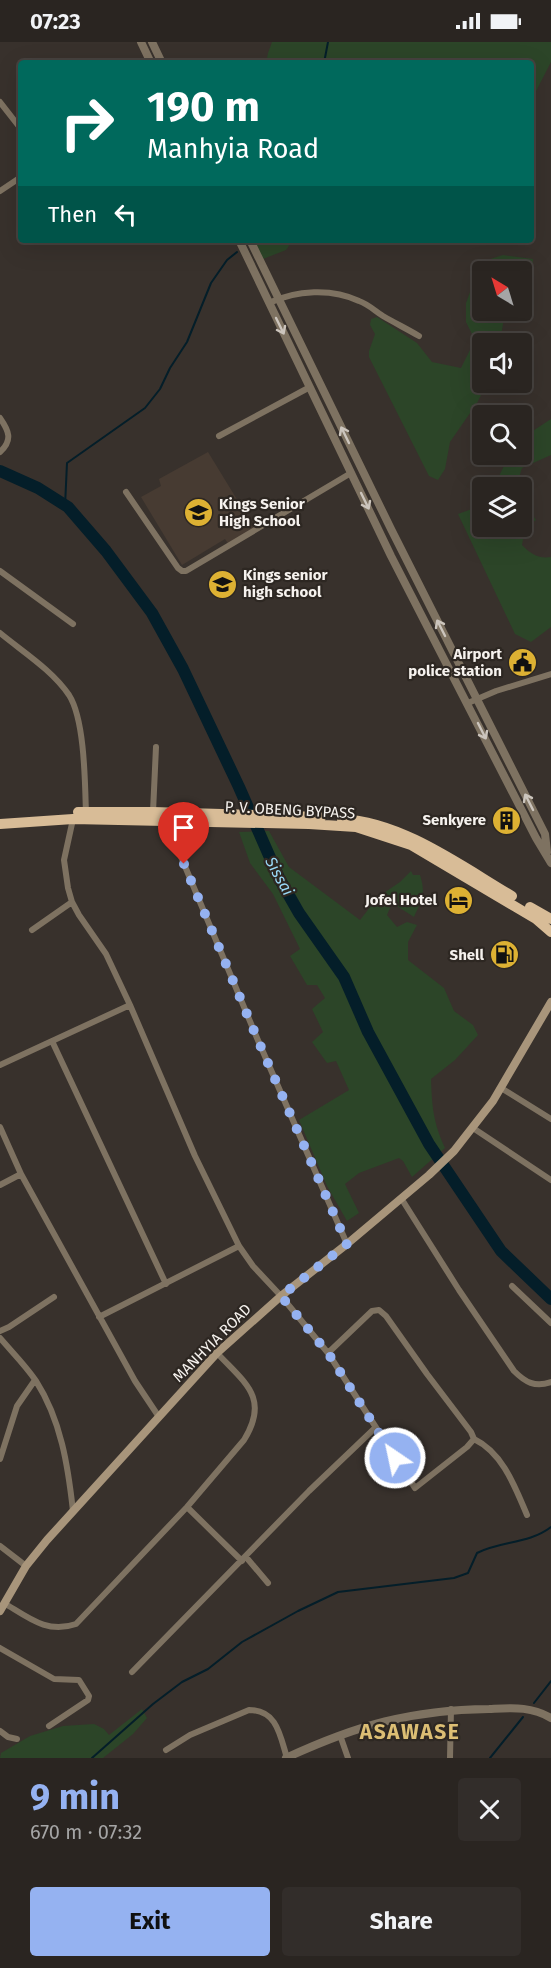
<!DOCTYPE html>
<meta charset="utf-8">
<style>
body{margin:0;font-family:"Fira Sans",sans-serif;background:#322d2a;color:#f1f3f6;height:100vh;display:flex;flex-direction:column;font-size:22px;white-space:nowrap}
*{box-sizing:border-box;margin:0}
p{font-size:20px;color:#a5a5a5}
.icon{flex:none;width:33px;height:33px;fill:none;stroke:currentColor;stroke-width:2;stroke-linecap:round;stroke-linejoin:round}
.map{position:relative;height:1716px;overflow:hidden}
.panel{display:flex;flex-direction:column;background:#2a2521;flex:1}
.panel>*{flex:none}
.guide{position:absolute;left:18px;top:18px;width:516px;height:183px;border-radius:6px;box-shadow:0 6px 24px #0002,0 0 0 2px #46423f;background:#00695c;color:#fff;overflow:hidden}
.needle{width:39px;rotate:322deg}
.tools{position:absolute;left:472px;top:219px;display:grid;gap:12px}
.tools a{display:grid;place-items:center;width:60px;height:60px;border-radius:6px;background:#2a2521;box-shadow:0 6px 24px #0002,0 0 0 2px #46423f;font-size:30px}
.pin{position:absolute;display:grid;place-items:center;width:51px;height:51px;color:#fff;margin:-62px -26px;border-radius:50% 50% 50% 0;rotate:-45deg;box-shadow:0 0 6px #0007}
.pin .icon{rotate:45deg}
.me{position:absolute;width:66px;margin:-33px;rotate:326deg;stroke-linejoin:round;filter:drop-shadow(0 0 4px #0008)}
.turn{display:flex;align-items:center;gap:21px;height:126px;padding:0 30px;font-size:27px}
.turn .icon{width:78px;height:78px;stroke-width:2.5}
.turn b{display:block;font-size:42px;line-height:51px}
.then{display:flex;align-items:center;height:57px;padding:0 30px;background:#0003;gap:12px;font-size:22px}
.round{display:grid;place-items:center;flex:none;width:63px;height:63px;border-radius:6px;background:#322d2a}
.headline{display:flex;align-items:center;justify-content:space-between;height:102px;padding:0 30px}
h1{font-size:36px;font-weight:700;line-height:45px;color:#95b2f1}
.primary-button{display:flex;gap:12px;margin-top:auto;padding:12px 30px}
.primary-button a{flex:1;height:69px;border-radius:6px;background:#95b2f1;color:#111;font-size:24px;font-weight:700;line-height:69px;text-align:center}
.primary-button a+a{background:#322d2a;color:#f1f3f6}
.status{display:flex;justify-content:space-between;align-items:center;height:42px;padding:0 30px;background:#2a2521;direction:ltr}
.status svg{height:16px;fill:currentColor}
.map>svg:first-child{display:block}
.built{fill:#473b32}
.green{fill:#2c4528}
.lines{fill:none;stroke-linecap:round;stroke-linejoin:round}
.stream{stroke:#041e29;stroke-width:2}
.river{stroke:#041e29;stroke-width:12}
.minor{stroke:#7e7261;stroke-width:6}
.tertiary{stroke:#7e7261;stroke-width:8}
.secondary{stroke:#a8957b;stroke-width:8}
.trunk{stroke:#d8bc97;stroke-width:10}
.oneway{stroke:#ccc5bd}
.route{stroke:#95b2f1;stroke-width:10;stroke-dasharray:0 18}
.labels{text-anchor:middle;stroke-width:4.5;stroke-linejoin:round;paint-order:stroke}
.poi-label{font-size:15px;font-weight:bold;fill:#f6f2ee;stroke:#2d2722;text-anchor:end}
.street-label{font-size:15px;fill:#f6f2ee;stroke:#2d2722}
.water-label{font-size:16px;font-style:italic;fill:#9ad8f6;stroke:#2d2722}
.district-label{font-size:21px;font-weight:bold;letter-spacing:1.5px;fill:#dcbe74;stroke:#2d2722}
</style>
<div class="status"><b>07:23</b><svg viewBox="0 0 49 12"><path d="M0 12V9h3v3zM5 12V6h3v6zM10 12V3h3v9zM15 12V0h3v12zM26 1h20v11H26zM47 4h2v5h-2z"/></svg></div>
<div class="map">
<svg width="551" height="1716" viewBox="0 0 551 1716">
<rect width="100%" height="100%" fill="#38312c"/>
<path class="built" d="M208 410 255 487 229 503 225 497 182 523 141 455 161 444 159 437Z"/>
<path class="green" d="M272 0H551V20L531 59V21H266L268 11Z
M254 198H293L286 208 263 217Z
M503 213 533 217 532 230 522 242V230H483V268L505 269 500 301 483 302V340L487 341 477 361 450 400 445 427 438 438 429 434 369 315V309L375 292 370 283 371 277 377 275 417 301 432 320 461 326 475 298 466 280V261L481 220Z
M551 377V413L522 426 516 445H494L509 413 522 412V396Z
M522 456 536 478 525 486 522 503C531 512 538 517 551 515V585L531 600 515 592 458 472 483 463V484H522Z
M269 789 289 825 360 878 378 855 400 840 411 829 413 833H420C426 852 422 857 414 875L392 861 387 873 397 885 407 880 417 883 408 900V918L444 946 454 969 473 983 478 993 455 1018 431 1037C432 1064 433 1080 445 1106L412 1135 403 1119 399 1116 359 1131 345 1142 359 1171 347 1179 327 1144 299 1078 349 1048 336 1019 327 1021 312 1000 323 990 312 967 325 956 317 943H307L290 914 300 907 273 852 250 821 239 790Z
M142 1667 147 1676 133 1692 103 1716H0L1 1711 30 1694 63 1684 94 1682 104 1687 109 1693Z"/>
<g class="lines">
<path class="stream" d="M324 21 328 0
M259 201 269 198
M65 464 67 421 145 366 160 347 170 326 187 300 211 241 227 218 237 210
M534 1661 551 1639
M92 1716 153 1662 182 1640 208 1627 242 1600 298 1569 338 1550 454 1536 468 1531 477 1511C500 1499 529 1502 551 1485
M490 1716 523 1675"/>
<path class="river" d="M0 429 38 446 68 465 106 509 152 571 183 627 239 745 279 836 299 871 344 935 368 990 429 1102 501 1209 551 1257"/>
<path class="minor" d="M0 60 21 87
M0 149 21 135
M269 261C296 248 332 246 359 259 368 262 375 269 383 274 395 281 407 287 419 294
M0 376C9 389 13 398 0 410
M219 394 310 345
M126 450 178 526 182 529H186L351 431
M0 529 73 582
M0 591C23 610 52 628 69 653 85 678 85 742 86 773
M468 661 496 649 551 632
M153 770 156 705
M73 777 64 818 68 846 72 860 79 873 106 912 130 963 195 1114 239 1204 253 1224 281 1254 328 1311 415 1446 467 1405 474 1397 471 1390 427 1332 386 1274 379 1268 372 1269 328 1311
M166 779 257 996 347 1202
M32 888 72 860
M52 999 166 1242
M0 1023 130 963
M501 1046 551 1077
M0 1085 21 1132 135 1339 159 1375
M473 1086 551 1138
M0 1143 21 1132
M401 1156 459 1248 514 1329C525 1340 535 1346 551 1340
M512 1244 551 1281
M99 1275 239 1204
M0 1289 9 1285 54 1255
M0 1296C12 1310 26 1324 36 1339 61 1378 68 1424 73 1469
M474 1397C503 1411 515 1445 527 1473
M0 1417 17 1364 35 1338
M187 1465 242 1519
M0 1504 26 1524
M246 1515 268 1541
M4 1561C29 1576 47 1592 76 1582L187 1465 244 1398C270 1356 245 1341 217 1311
M0 1606 54 1637 79 1638 89 1654 88 1658 49 1684
M132 1630 309 1449 375 1386
M0 1689 8 1695 17 1697
M340 1693 348 1716
M166 1708 190 1693 249 1668C277 1668 280 1693 287 1716
M450 1716 451 1667"/>
<path class="tertiary" d="M141 0 151 21
M152 0 162 21
M239 198 391 514 536 796 551 821
M250 198 391 487 545 792 547 810
M286 1716C357 1683 411 1668 489 1667 512 1666 531 1664 551 1676"/>
<path class="secondary" d="M0 1569 26 1524 47 1498 217 1311 281 1254 347 1202 429 1133 454 1109 493 1059 551 960"/>
<path class="trunk" d="M78 770H153L321 775
M342 777C402 780 461 824 512 854
M0 782 73 777 309 782 356 785 411 803 536 877 551 890
M530 865 551 877"/>
</g>
<defs><path id="oneway-shaft" d="M-6 0H5M1.5-3L5.5 0L1.5 3" fill="none" stroke-width="1.6" stroke-linecap="round" stroke-linejoin="round" transform="scale(1.5)"/></defs>
<g class="oneway">
<use href="#oneway-shaft" transform="translate(280 284) rotate(64)"/>
<use href="#oneway-shaft" transform="translate(345 393) rotate(-116)"/>
<use href="#oneway-shaft" transform="translate(365 459) rotate(64)"/>
<use href="#oneway-shaft" transform="translate(441 586) rotate(-117)"/>
<use href="#oneway-shaft" transform="translate(482 689) rotate(63)"/>
<use href="#oneway-shaft" transform="translate(529 760) rotate(-117)"/>
</g>
<g class="lines">
<path class="route" d="M184 822 257 996 347 1202 281 1254 328 1311 395 1416"/>
</g>
<defs>
<symbol id="school-disc" viewBox="-11 -11 22 22"><circle r="9.5" fill="#ddb133" stroke="#2d2722"/><path d="M0-5L7-2L0 1L-7-2ZM-4 1L0 2.5L4 1V4Q0 6-4 4Z" fill="#111"/></symbol>
<symbol id="civic-disc" viewBox="-11 -11 22 22"><circle r="9.5" fill="#ddb133" stroke="#2d2722"/><path d="M-.6-6.5H3V-4.5H.6V-3L4-1V1h2V6H-6V1h2V-1L-.6-3ZM-1.2 2.5V6h2.4V2.5Z" fill="#111"/></symbol>
<symbol id="building-disc" viewBox="-11 -11 22 22"><circle r="9.5" fill="#ddb133" stroke="#2d2722"/><path d="M-4-6H4V6H1V3H-1V6H-4ZM-2.5-4.3h1.7v1.8h-1.7ZM.8-4.3h1.7v1.8H.8ZM-2.5-1h1.7V.8h-1.7ZM.8-1h1.7V.8H.8Z" fill="#111"/></symbol>
<symbol id="hotel-disc" viewBox="-11 -11 22 22"><circle r="9.5" fill="#ddb133" stroke="#2d2722"/><path d="M-6-4.5h1.5V1H6V5H4.5V3h-9V5H-6ZM-4 0a1.8 1.8 0 1 1 3.6 0ZM.5 0V-2.5h3Q6-2.5 6 0Z" fill="#111"/></symbol>
<symbol id="fuel-disc" viewBox="-11 -11 22 22"><circle r="9.5" fill="#ddb133" stroke="#2d2722"/><path d="M-5.5-6h7V0h2V4h1.3V-2.5L3-4.5l.8-.8L6-3V5H2.5V1h-1V6h-7ZM-4.2-4.7v3.2H.2V-4.7Z" fill="#111"/></symbol>
</defs>
<g fill-rule="evenodd">
<use href="#school-disc" x="182" y="454" width="33" height="33"/>
<use href="#school-disc" x="206" y="526" width="33" height="33"/>
<use href="#civic-disc" x="506" y="604" width="33" height="33"/>
<use href="#building-disc" x="490" y="762" width="33" height="33"/>
<use href="#hotel-disc" x="442" y="842" width="33" height="33"/>
<use href="#fuel-disc" x="488" y="896" width="33" height="33"/>
</g>
<g class="labels">
<g class="poi-label">
<text x="219" y="467" text-anchor="start">Kings Senior<tspan x="219" dy="17">High School</tspan></text>
<text x="243" y="538" text-anchor="start">Kings senior<tspan x="243" dy="17">high school</tspan></text>
<text x="502" y="617">Airport<tspan x="502" dy="17">police station</tspan></text>
<text x="486" y="783">Senkyere</text>
<text x="437" y="863">Jofel Hotel</text>
<text x="484" y="918">Shell</text>
</g>
<g class="street-label">
<text transform="translate(290 768) rotate(3)" y="5">P. V. OBENG BYPASS</text>
<text transform="translate(212 1301) rotate(-45)" y="5">MANHYIA ROAD</text>
</g>
<g class="water-label">
<text transform="translate(280 834) rotate(61)" y="6">Sissai</text>
</g>
<g class="district-label">
<text x="410" y="1697">ASAWASE</text>
</g>
</g>
</svg>
<div class="tools">
<a><svg class="needle" viewBox="-14 -14 28 28"><path d="M0-13l5 13h-10z" fill="#e53935"/><path d="M0 13l5-13h-10z" fill="#a5a5a5"/></svg></a>
<a><svg class="icon" aria-label="sound" viewBox="0 0 24 24"><path d="M4 9h4l5-4v14l-5-4H4zM17 9q2 3 0 6"/></svg></a>
<a><svg class="icon" aria-label="search" viewBox="0 0 24 24"><circle cx="10" cy="10" r="6"/><path d="M15 15l6 6"/></svg></a>
<a><svg class="icon" aria-label="layers" viewBox="0 0 24 24"><path d="M12 4l9 5-9 5-9-5zM3 14l9 5 9-5"/></svg></a>
</div>
<div class="pin" style="left:184px;top:822px;background:#d93025"><svg class="icon" aria-label="arrive" viewBox="0 0 24 24"><path d="M6 21V4h12l-3 4 3 4H6"/></svg></div>
<svg class="me" style="left:395px;top:1416px" viewBox="-20 -20 40 40"><circle r="17" fill="#95b2f1" stroke="#fff" stroke-width="3"/><path d="M0-11L8 9 0 5-8 9z" fill="#fff"/></svg>
<div class="guide">
<div class="turn"><svg class="icon" aria-label="right" viewBox="0 0 24 24"><path d="M7 20v-9h11M14 6l5 5-5 5"/></svg><div><b>190 m</b>Manhyia Road</div></div>
<div class="then">Then<svg class="icon" aria-label="left" viewBox="0 0 24 24"><path d="M17 20v-9H6M10 6l-5 5 5 5"/></svg></div>
</div>
</div>
<section class="panel">
<div class="headline"><div><h1>9 min</h1><p>670 m · 07:32</p></div><a class="round"><svg class="icon" aria-label="close" viewBox="0 0 24 24"><path d="M6 6l12 12M18 6L6 18"/></svg></a></div>
<div class="primary-button"><a>Exit</a><a>Share</a></div>
</section>
